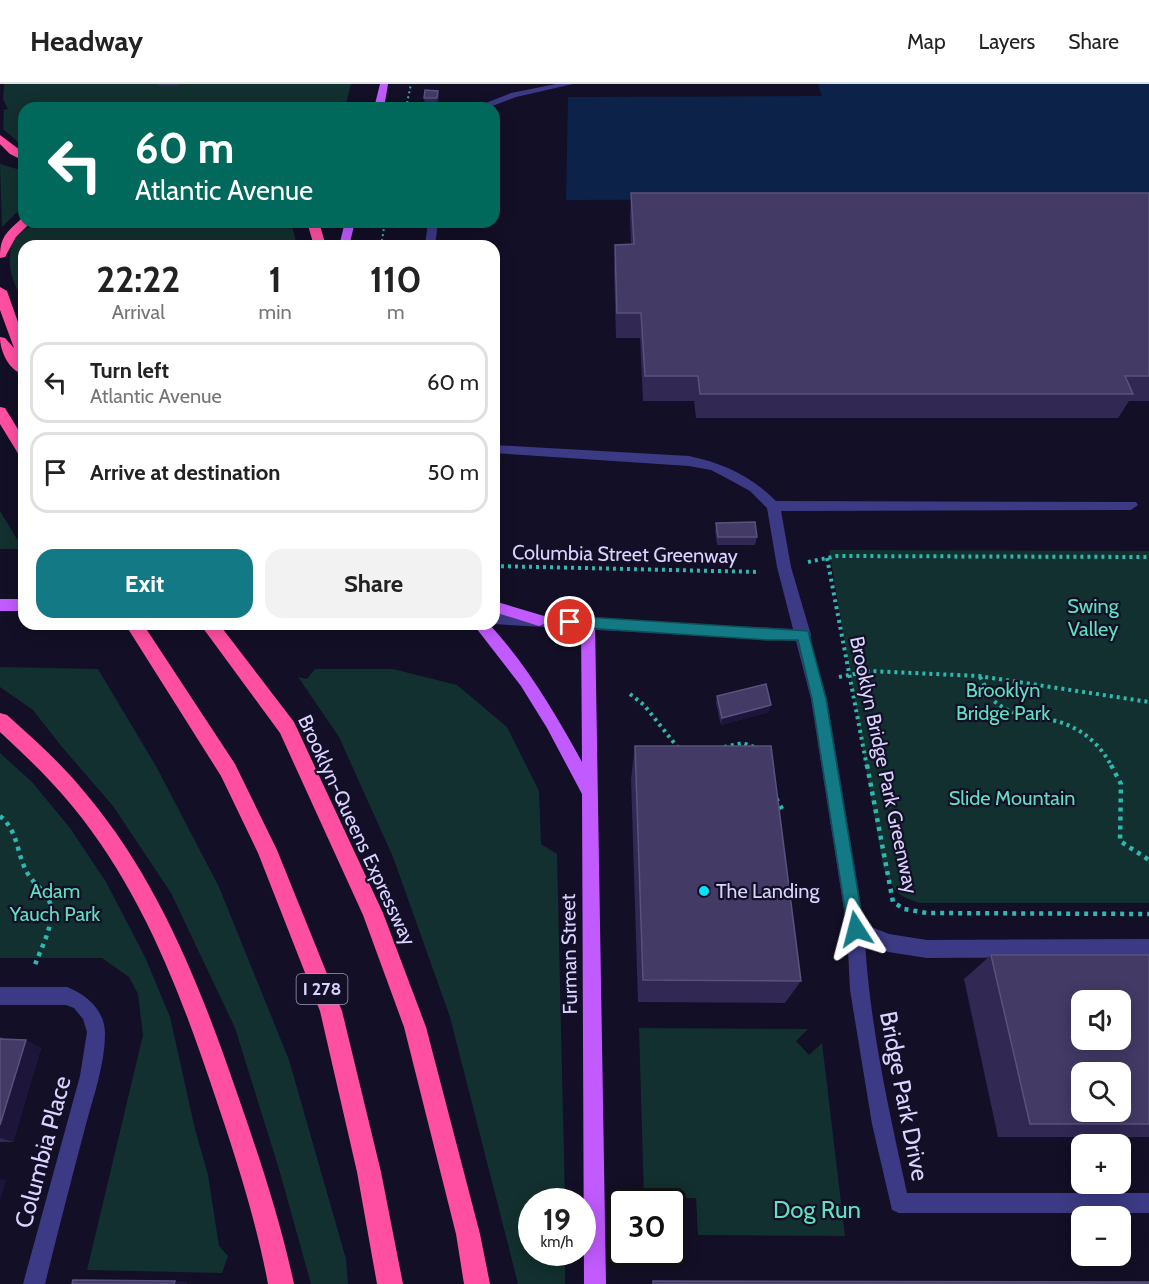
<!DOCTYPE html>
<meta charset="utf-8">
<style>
body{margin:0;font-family:Cabin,sans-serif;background:#f2f2f2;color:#222;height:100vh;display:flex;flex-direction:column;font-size:22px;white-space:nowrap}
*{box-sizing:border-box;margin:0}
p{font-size:20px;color:#767676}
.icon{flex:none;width:33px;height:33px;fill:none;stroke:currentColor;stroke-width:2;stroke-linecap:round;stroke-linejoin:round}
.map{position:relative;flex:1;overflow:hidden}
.details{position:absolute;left:18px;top:156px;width:482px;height:390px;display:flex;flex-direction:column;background:#fff;border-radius:18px;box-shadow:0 3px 15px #0003}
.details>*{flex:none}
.banner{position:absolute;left:18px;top:18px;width:482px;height:126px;border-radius:18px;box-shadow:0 3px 15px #0003;background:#00695c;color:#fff;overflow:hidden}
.controls{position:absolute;left:1071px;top:906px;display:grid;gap:12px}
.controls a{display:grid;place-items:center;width:60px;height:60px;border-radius:12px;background:#fff;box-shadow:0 3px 15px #0003;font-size:30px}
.speed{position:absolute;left:518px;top:1104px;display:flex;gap:12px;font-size:30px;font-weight:700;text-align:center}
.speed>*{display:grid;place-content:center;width:78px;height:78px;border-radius:50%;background:#fff;box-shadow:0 3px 15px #0003;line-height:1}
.speed small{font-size:15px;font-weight:400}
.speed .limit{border:3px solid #111;border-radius:9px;background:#fff;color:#111}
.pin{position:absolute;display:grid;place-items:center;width:51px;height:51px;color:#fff;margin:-26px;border:3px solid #fff;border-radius:50%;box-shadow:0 2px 6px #0007}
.me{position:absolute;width:66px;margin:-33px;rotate:351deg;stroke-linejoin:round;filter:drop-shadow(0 0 4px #0008)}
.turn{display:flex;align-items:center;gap:21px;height:126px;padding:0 18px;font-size:27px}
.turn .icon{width:78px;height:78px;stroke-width:2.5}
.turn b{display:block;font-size:42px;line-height:51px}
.eta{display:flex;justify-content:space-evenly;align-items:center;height:102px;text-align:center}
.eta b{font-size:36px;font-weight:800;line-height:42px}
.primary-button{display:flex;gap:12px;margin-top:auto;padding:12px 18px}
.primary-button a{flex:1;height:69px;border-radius:18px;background:#137a85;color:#fff;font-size:24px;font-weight:800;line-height:69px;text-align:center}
.primary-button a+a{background:#f2f2f2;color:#222}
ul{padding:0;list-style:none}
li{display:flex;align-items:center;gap:18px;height:81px;margin:0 12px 9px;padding:0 6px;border:3px solid #e0e0e0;border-radius:18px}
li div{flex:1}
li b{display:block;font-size:22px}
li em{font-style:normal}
header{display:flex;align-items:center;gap:36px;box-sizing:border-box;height:84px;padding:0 30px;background:#fff;border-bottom:2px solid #e0e0e0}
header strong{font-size:28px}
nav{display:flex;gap:33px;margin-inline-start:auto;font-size:21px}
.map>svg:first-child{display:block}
.green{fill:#12302f}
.water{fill:#0c2248}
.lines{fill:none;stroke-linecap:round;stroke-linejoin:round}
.path-far2{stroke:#2fb8b0;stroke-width:2;stroke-dasharray:2 3;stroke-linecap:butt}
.path-far1{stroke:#2fb8b0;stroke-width:4;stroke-dasharray:3 4;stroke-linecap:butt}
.path{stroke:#2fb8b0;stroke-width:4.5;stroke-dasharray:4 5;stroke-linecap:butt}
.minor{fill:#3d3a85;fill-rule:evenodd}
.major{fill:#c25bff;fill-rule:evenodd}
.highway{fill:#ff4fa3;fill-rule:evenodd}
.wall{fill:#312854}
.shaded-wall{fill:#1d163a}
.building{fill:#433a66;stroke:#5a527e;stroke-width:1.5;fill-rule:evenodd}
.route{fill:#137a85;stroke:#0c4f56;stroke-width:1.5}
.poi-dot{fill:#00e5ff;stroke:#130f26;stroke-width:2}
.labels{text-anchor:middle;stroke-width:4.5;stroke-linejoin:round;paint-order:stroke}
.shield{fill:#130f26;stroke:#9e99be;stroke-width:1.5}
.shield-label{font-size:18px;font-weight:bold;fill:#d9d4ff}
.street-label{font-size:20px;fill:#d9d4ff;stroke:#130f26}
.park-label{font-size:20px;fill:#5fe0c0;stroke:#130f26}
.poi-label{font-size:20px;fill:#d9d4ff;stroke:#130f26;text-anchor:start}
.near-street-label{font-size:24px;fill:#d9d4ff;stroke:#130f26}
.near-park-label{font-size:24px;fill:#5fe0c0;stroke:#130f26}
</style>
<header>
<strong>Headway</strong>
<nav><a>Map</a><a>Layers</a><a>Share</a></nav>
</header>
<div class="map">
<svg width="1149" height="1200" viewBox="0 0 1149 1200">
<rect width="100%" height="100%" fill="#130f26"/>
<path class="green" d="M4 0H351L345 24H24V63L3 45 4 26 8 25 3 15Z
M0 80 24 87V121L2 143Z
M36 138H291L297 162H24V218C13 199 4 179 14 158 18 150 29 144 36 138Z
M0 427 23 465H0Z
M829 466 1149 467V819H920C895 811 894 807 883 783Z
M0 583 98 585 157 684 219 803 289 976 346 1175 348 1200H311L279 1085 235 944 171 809 113 722 62 663 33 626 0 603Z
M315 585H393L457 601 507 643 539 707 541 760 557 770 565 1117 531 1118V1168L565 1169V1200H518L450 933 393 773 339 653 298 593 307 595Z
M0 669 32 698 70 744 106 798 145 873 170 933 195 1045 208 1091 219 1162 228 1172 222 1189 87 1186 143 951 138 910 129 893 102 874H0Z
M639 944 808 945 796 957 809 971 822 959 845 1152 698 1151 696 1114H644Z"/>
<path class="water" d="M818 0H1149V114L566 116 568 13 822 12Z"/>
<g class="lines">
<path class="path-far2" d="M406 24 411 0
M381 162 385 138"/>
<path class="path-far1" d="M827 474 867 683
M808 478 837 472 1149 473
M494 482 760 488
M839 593 869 587 979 592 1149 618
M980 593C985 601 990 615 998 620 1014 632 1032 633 1051 636 1078 641 1100 659 1112 683
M630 610 644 621 679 665
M724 663 743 659 754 663"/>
<path class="path" d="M867 681 893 818 904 825 927 829 1149 830
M1111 681 1121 700 1120 757 1149 776
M776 714 782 725
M0 732C20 748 16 774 30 793 37 803 49 810 51 823 54 841 41 864 35 881"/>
<path class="minor" d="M556 0H573L516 13 487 24H473L511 9Z
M428 138H438L435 162H425Z
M494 361 689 372C723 379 751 392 776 417L1136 418 1138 421 1131 426 781 427 791 483 811 551 810 554 827 615 864 840 889 850 927 856 1149 855V873L927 874 888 868 865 858C870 943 889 1026 907 1109H1149V1129H899L892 1126 872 1040 850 906 847 845 811 615 796 557 492 540 494 529 793 545 777 483 767 424 750 407 730 396 711 386 689 382 494 369Z
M0 903H67C87 911 105 926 105 950 105 979 94 1011 86 1040 72 1093 58 1147 45 1200H23L80 992 87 948 83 935 74 924 66 921H0Z"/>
<path class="major" d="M380 0H388L384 24H374Z
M345 138H355L349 162H339Z
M0 515H24V527H0Z
M494 517 544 532 546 536 544 540 539 542 494 528Z
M588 533 593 535 595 539 606 1200H584L582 710 547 644 521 602 473 540H489C527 581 555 629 582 678L581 539 583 535Z"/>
<path class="highway" d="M0 51 24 69V77L10 70 0 60Z
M21 135 31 138 16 153 5 173 0 174C0 153 6 149 21 135Z
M307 138H319L326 162H314Z
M0 203 7 207 24 255 23 290C8 286 0 266 0 253L5 254 14 264 0 226Z
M0 323 5 324 24 355V372L19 371 0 340Z
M125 540H143L235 680 277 766 342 927 381 1088 403 1200H377L357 1088 320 927 258 769 221 692Z
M200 540H219L294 638 383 829 426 943 480 1150 490 1200H464L456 1150 404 943 363 831 280 649Z
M0 629 7 631C35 656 63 681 87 711 159 797 201 904 237 1009 259 1072 280 1135 294 1200H268C256 1136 236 1074 215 1012 181 910 142 807 73 723 51 696 26 672 0 648Z"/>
</g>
<path class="wall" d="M158 0H179L178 2H159Z
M438 7 439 15 438 22H425L424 14Z
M631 109H1149V317H1129L1118 334H696L694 317H643L640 254H616L614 185 615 161 631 160 630 134Z
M716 439 757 453 755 461H717L715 447Z
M717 612 769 628 721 641 716 619Z
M635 662 801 897 785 919 638 918 631 695Z
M991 871H1149V1053H998L964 895Z
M0 953 5 955 41 964 13 1058H0Z"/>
<path class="shaded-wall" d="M438 7 439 15 438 22 437 14Z
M771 621 769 628 721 641 722 634Z
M26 956 41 964 13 1058 0 1054V1041Z
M0 1095 6 1096 0 1117Z
M175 1197 187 1198V1200H174Z"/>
<path class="building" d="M425 6 438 7 437 14H424Z
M631 109H1149V292H1125L1133 310H700L698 292H645L641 229H617L615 161 634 160Z
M755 438 757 453H718L716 439Z
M766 600 771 621 722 634 717 612Z
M635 662H771L801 897 643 896Z
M991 871H1149V1040H1030ZM1082 916H1120V956H1082ZM1082 988H1120V1028H1082Z
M0 955 26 956 0 1041Z
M73 1196 175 1197 174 1200H72Z
M653 1197 1149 1198V1200H653Z"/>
<path class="route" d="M570 532 808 547 826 615 864 845 862 850 856 853 850 850 848 845 812 615 798 556H766L570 543 563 538Z"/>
<circle class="poi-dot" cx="704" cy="807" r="6"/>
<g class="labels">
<rect class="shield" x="296.5" y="890" width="51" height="30" rx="4.5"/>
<g class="shield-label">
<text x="322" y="911">I 278</text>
</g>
<g class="street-label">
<text transform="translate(625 470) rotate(1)" y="7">Columbia Street Greenway</text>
<text transform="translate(884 681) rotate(78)" y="7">Brooklyn Bridge Park Greenway</text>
<text transform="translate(357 746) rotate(65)" y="7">Brooklyn-Queens Expressway</text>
<text transform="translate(569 870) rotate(-91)" y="7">Furman Street</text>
</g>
<g class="park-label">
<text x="1093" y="529">Swing<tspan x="1093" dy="23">Valley</tspan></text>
<text x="1003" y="613">Brooklyn<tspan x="1003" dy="23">Bridge Park</tspan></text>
<text x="1012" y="721">Slide Mountain</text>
<text x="55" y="814">Adam<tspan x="55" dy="23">Yauch Park</tspan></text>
</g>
<g class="poi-label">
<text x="716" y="814">The Landing</text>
</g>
<g class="near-street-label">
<text transform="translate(904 1012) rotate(79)" y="8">Bridge Park Drive</text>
<text transform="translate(43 1068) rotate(-75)" y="8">Columbia Place</text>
</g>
<g class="near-park-label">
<text x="817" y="1134">Dog Run</text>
</g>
</g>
</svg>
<div class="controls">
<a><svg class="icon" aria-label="sound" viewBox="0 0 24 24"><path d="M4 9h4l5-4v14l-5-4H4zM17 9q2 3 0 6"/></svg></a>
<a><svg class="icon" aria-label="search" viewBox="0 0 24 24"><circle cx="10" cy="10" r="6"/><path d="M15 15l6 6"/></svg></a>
<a>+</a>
<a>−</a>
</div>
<div class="speed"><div>19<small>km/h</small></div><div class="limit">30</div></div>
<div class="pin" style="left:570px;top:538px;background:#d93025"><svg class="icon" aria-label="arrive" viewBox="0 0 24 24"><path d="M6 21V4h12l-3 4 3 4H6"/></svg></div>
<svg class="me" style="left:856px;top:845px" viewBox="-20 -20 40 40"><path d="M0-17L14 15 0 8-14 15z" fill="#137a85" stroke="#fff" stroke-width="4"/></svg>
<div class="banner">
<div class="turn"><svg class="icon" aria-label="left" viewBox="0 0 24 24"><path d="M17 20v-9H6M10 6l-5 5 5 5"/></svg><div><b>60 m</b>Atlantic Avenue</div></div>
</div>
<section class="details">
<div class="eta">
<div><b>22:22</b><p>Arrival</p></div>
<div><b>1</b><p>min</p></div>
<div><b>110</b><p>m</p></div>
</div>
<ul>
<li><svg class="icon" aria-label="left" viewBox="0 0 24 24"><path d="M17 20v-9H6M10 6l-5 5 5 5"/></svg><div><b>Turn left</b><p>Atlantic Avenue</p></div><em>60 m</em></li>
<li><svg class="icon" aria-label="arrive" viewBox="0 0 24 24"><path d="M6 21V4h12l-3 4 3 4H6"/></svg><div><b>Arrive at destination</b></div><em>50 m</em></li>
</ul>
<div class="primary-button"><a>Exit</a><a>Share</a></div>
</section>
</div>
